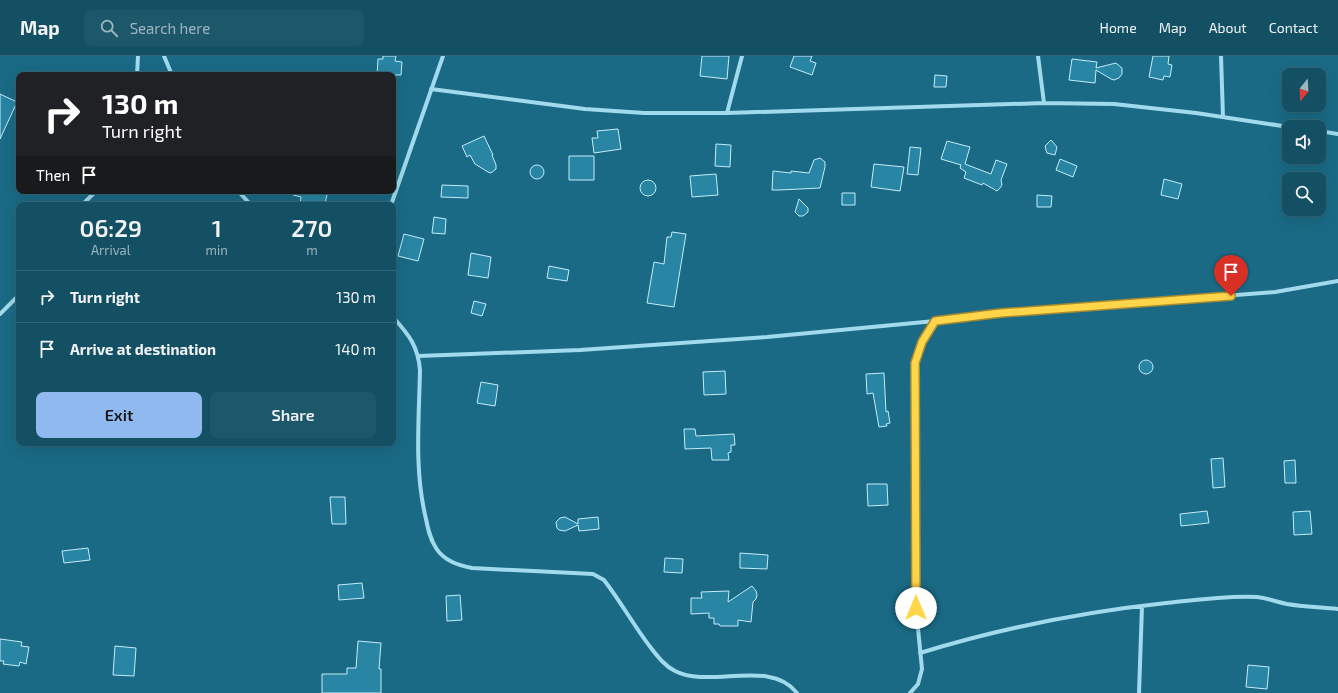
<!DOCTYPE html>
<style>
body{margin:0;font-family:"Exo 2",sans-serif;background:#1d576a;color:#f1f3f6;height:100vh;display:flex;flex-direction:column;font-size:15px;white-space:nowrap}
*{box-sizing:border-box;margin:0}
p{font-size:13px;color:#9db5bf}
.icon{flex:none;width:22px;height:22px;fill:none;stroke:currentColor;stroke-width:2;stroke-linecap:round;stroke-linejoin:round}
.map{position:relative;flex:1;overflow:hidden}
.sheet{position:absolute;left:16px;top:146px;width:380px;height:244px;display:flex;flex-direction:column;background:#145064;border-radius:8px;box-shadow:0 4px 16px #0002,0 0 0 1px #336778}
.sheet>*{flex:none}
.banner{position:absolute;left:16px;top:16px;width:380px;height:122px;border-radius:8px;box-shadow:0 4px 16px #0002,0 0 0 1px #336778;background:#202124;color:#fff;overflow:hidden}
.needle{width:26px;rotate:198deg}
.fabs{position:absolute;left:1282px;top:12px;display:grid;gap:8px}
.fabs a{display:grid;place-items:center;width:44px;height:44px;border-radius:8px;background:#145064;box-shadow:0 4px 16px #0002,0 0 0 1px #336778;font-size:20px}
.pin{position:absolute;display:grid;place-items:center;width:34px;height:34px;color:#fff;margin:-41px -17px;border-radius:50% 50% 50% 0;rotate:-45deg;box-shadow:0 0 4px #0007}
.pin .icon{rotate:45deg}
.me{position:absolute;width:44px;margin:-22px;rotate:0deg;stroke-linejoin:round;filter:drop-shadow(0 0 3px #0008)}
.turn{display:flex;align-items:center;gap:14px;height:84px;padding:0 20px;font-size:18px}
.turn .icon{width:52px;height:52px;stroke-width:2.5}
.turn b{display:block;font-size:28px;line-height:34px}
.then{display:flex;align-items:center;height:38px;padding:0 20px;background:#0003;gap:8px;font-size:15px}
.eta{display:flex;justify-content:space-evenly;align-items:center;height:68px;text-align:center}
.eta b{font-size:24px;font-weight:600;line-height:28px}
.primary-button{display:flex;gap:8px;margin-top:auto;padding:8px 20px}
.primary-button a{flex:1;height:46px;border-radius:8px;background:#90b9f0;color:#111;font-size:16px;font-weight:600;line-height:46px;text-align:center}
.primary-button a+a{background:#1d576a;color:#f1f3f6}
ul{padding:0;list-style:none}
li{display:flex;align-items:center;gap:12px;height:52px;padding:0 20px;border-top:1px solid #336778}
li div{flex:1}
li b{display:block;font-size:15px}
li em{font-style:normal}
header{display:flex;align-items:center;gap:24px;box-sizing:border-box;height:56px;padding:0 20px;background:#145064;border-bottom:1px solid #336778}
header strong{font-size:19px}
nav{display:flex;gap:22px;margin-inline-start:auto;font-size:14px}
.search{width:280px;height:36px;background:#1d576a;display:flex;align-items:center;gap:10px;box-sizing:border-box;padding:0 14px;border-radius:8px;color:#9db5bf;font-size:15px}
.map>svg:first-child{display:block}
.building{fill:#2885a3;stroke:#c5ecf9}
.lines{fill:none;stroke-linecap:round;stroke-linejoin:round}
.minor{stroke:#a0daec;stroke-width:4}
.route-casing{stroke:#a68a30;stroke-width:10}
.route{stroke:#ffd54a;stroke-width:7}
</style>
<header>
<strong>Map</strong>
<div class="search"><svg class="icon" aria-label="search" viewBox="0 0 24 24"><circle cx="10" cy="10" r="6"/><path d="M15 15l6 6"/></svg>Search here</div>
<nav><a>Home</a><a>Map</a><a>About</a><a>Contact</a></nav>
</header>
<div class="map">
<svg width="1338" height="637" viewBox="0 0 1338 637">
<rect width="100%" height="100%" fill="#1a6a85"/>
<path class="building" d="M383 0H396L395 5 402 6 401 19H377L378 3H383Z
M702 0H729L727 23 700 20Z
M794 0H812L810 5 816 7 812 19 790 11Z
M1153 0H1169L1168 8 1172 9 1170 21 1164 20 1163 24 1149 21Z
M1072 3 1097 6 1096 12 1116 7 1122 12V18L1119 22 1114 24 1111 23 1096 14 1095 27 1069 24Z
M935 19 947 20 946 31H934Z
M0 38 17 46 0 83Z
M618 73 621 93 594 97 592 82H598L597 75Z
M484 80 493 99H492L496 109V113L491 117 488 116 475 108 470 99 467 101 462 90Z
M1051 84 1057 91 1055 99 1047 97 1046 94 1045 90Z
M947 85 970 91 965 108 991 118 996 104 1007 108 1001 124 1002 129 1000 132 997 135 983 127 982 129 964 122 966 116 960 112 961 109 941 103Z
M716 88 731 89 730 111 715 110Z
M910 91 921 92 918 119 907 118Z
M569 100H594V124H569Z
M820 102 825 106V111L820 132 779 134H772L773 115 791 117V115L809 117 814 104Z
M1060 103 1077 110 1073 121 1056 114Z
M874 108 904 111 900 135 871 131Z
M530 116a7 7 0 1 1 14 0a7 7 0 1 1-14 0Z
M716 118 718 139 692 141 690 120Z
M1164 123 1182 128 1178 143 1161 139Z
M640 132a8 8 0 1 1 16 0a8 8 0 1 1-16 0Z
M442 129 468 130V142L441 141Z
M294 135H328L325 147 321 146 320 149H300L301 141 293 139Z
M842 137H855V149H842Z
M1037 139 1052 140 1051 151H1037Z
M799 143 808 152V156L803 160H799L795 156Z
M434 161 446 163 445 178 432 177Z
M672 176 686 178 674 251 647 247 654 206 664 208 667 181H671Z
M404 178 424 183 418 205 398 200Z
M471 197 491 201 488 222 468 219Z
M549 210 569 214 567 225 547 222Z
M474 245 486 248 482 260 471 257Z
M1139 311a7 7 0 1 1 14 0a7 7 0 1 1-14 0Z
M725 315 726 338 704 339 703 316Z
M884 317 886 356 888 355 890 367 886 368 887 370 879 371 873 337 867 338 866 318Z
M481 326 498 329 495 350 477 347Z
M684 373H695L696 380 734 378 735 389H731V396L728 397 729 404H712L711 392 685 393Z
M1223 402 1225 431 1213 432 1211 403Z
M1295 404 1296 427H1285L1284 405Z
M867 428H887L888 449 868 450Z
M330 441H345L346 468H332Z
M1207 455 1209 467 1181 470 1180 458Z
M1310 455 1312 478 1294 479 1293 456Z
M565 461 578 468V463L598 461 599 473 579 475 578 469 565 475 559 474 557 472 556 466 560 462Z
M88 492 90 504 64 507 62 495Z
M740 497 768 499 767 513 740 512Z
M665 502 683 503 682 517 664 516Z
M362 527 364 542 339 544 338 529Z
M752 530 756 535 757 539 756 543 753 546 751 566 738 564V570H720L719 568H714V562H709V557L691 558V542H702L701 536 729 535 728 546Z
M460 539 462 564 447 565 446 540Z
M0 583 22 586 21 590 29 591 26 608 20 606 19 610 3 608 4 605H0Z
M358 585 381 587 379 613H381V637H322V618H347V612H356Z
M115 590 136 592 134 620 113 619Z
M1248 609 1269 611 1267 633 1246 631Z"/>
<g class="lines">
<path class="minor" d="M164 0 172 19
M1038 0 1044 47
M1221 0 1223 61
M137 19 138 0
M431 33 585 53 644 57H727L1044 47 1114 48 1196 57 1289 71
M727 57 742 0
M1319 75 1338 78
M238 135 251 149
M82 149 96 135
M391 149 443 0
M0 258 19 239
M393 261C409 279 418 290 420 314 419 364 414 414 426 463 428 473 430 483 436 492 444 505 458 509 472 512L593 518 604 524C621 546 634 570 651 592 658 601 665 610 675 615 710 633 770 602 797 637
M419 300 580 294 767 281 935 265 1001 257 1275 236 1338 225
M920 597C1001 572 1083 556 1166 547 1194 544 1230 539 1257 541 1267 542 1277 546 1287 548 1304 551 1321 551 1338 553
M910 637 918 628 922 613 916 552 915 307 922 285 935 265
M1139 637 1142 550"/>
</g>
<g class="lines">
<defs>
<path id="route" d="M916 552 915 307 922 286 935 265 1001 257 1231 240"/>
</defs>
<use href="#route" class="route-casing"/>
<use href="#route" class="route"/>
</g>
</svg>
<div class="fabs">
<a><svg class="needle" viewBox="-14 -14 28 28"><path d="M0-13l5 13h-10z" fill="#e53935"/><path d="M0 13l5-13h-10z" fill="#9db5bf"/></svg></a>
<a><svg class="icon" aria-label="sound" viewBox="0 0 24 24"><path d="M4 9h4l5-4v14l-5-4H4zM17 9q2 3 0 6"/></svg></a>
<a><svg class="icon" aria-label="search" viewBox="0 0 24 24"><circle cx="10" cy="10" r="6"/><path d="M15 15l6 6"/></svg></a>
</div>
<div class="pin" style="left:1231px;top:240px;background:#d93025"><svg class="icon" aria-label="arrive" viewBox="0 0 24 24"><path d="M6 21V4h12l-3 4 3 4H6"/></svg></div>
<svg class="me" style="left:916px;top:552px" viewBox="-20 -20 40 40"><circle r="19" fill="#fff"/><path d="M0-13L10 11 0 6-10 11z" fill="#ffd54a"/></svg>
<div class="banner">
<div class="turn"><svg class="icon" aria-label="right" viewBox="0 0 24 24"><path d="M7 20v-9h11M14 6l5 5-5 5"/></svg><div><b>130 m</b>Turn right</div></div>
<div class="then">Then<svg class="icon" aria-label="arrive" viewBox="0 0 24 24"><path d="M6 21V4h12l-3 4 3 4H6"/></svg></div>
</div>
<section class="sheet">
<div class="eta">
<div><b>06:29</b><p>Arrival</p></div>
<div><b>1</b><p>min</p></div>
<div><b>270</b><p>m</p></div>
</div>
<ul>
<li><svg class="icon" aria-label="right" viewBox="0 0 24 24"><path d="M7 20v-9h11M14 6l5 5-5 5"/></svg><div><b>Turn right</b></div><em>130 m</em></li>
<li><svg class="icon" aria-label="arrive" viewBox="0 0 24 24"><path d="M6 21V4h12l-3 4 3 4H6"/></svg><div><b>Arrive at destination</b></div><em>140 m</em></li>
</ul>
<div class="primary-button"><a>Exit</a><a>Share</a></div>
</section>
</div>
